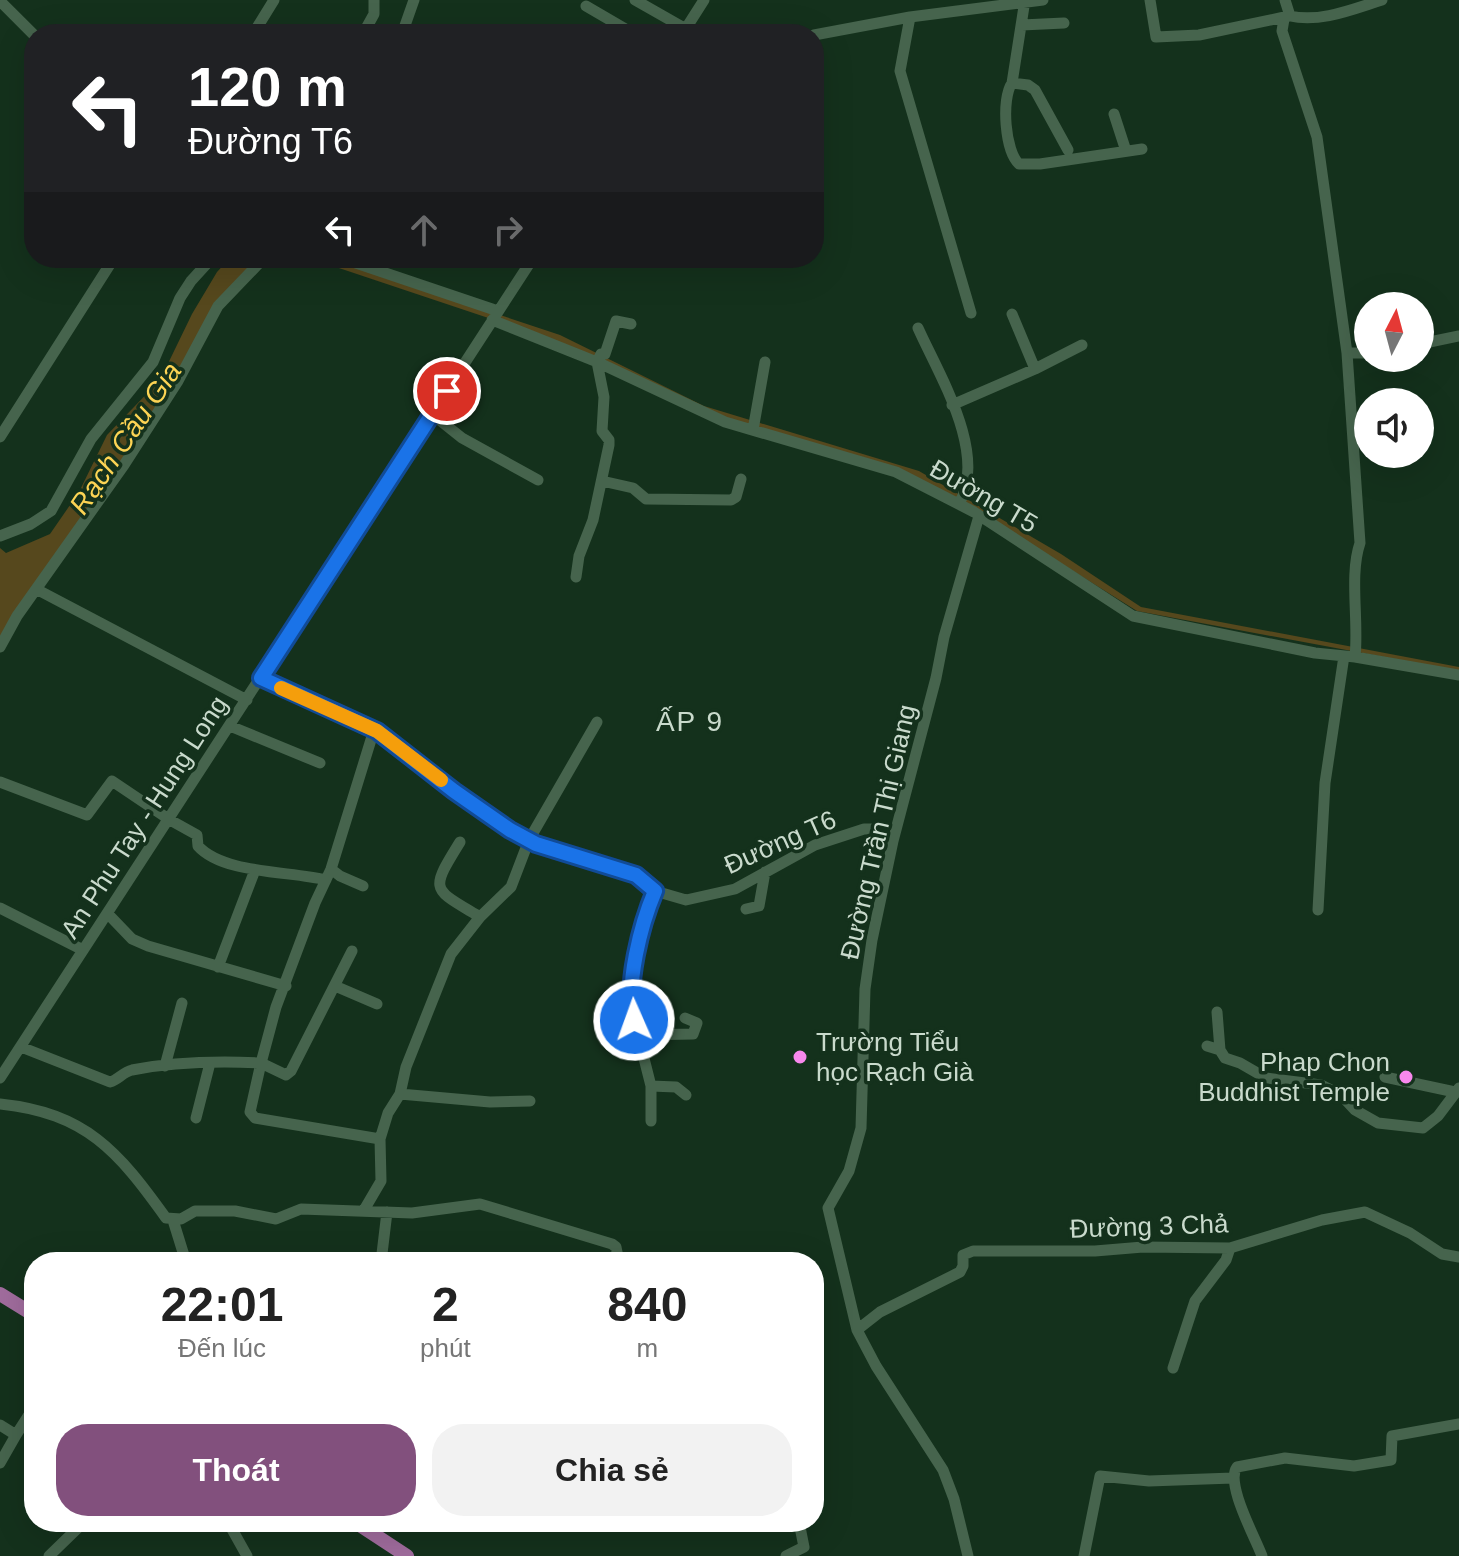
<!DOCTYPE html>
<html lang="vi">
<meta charset="utf-8">
<style>
body{margin:0;font-family:Arial,sans-serif;background:#f2f2f2;color:#222;height:100vh;display:flex;flex-direction:column;font-size:30px;white-space:nowrap}
*{box-sizing:border-box;margin:0}
p{font-size:26px;color:#767676}
.icon{flex:none;width:44px;height:44px;fill:none;stroke:currentColor;stroke-width:2;stroke-linecap:round;stroke-linejoin:round}
.map{position:relative;flex:1;overflow:hidden}
.details{position:absolute;left:24px;top:1252px;width:800px;height:280px;display:flex;flex-direction:column;background:#fff;border-radius:32px;box-shadow:0 8px 32px #0002}
.details>*{flex:none}
.hud{position:absolute;left:24px;top:24px;width:800px;height:244px;border-radius:32px;box-shadow:0 8px 32px #0002;background:#202124;color:#fff;overflow:hidden}
.needle{width:52px;rotate:6deg}
.tools{position:absolute;left:1354px;top:292px;display:grid;gap:16px}
.tools a{display:grid;place-items:center;width:80px;height:80px;border-radius:50%;background:#fff;box-shadow:0 8px 32px #0002;font-size:40px}
.pin{position:absolute;display:grid;place-items:center;width:68px;height:68px;color:#fff;margin:-34px;border:4px solid #fff;border-radius:50%;box-shadow:0 2px 8px #0007}
.me{position:absolute;width:88px;margin:-44px;rotate:358deg;stroke-linejoin:round;filter:drop-shadow(0 0 6px #0008)}
.turn{display:flex;align-items:center;gap:28px;height:168px;padding:0 32px;font-size:36px}
.turn .icon{width:104px;height:104px;stroke-width:2.5}
.turn b{display:block;font-size:56px;line-height:68px}
.lanes{display:flex;align-items:center;height:76px;padding:0 32px;background:#0003;justify-content:center;gap:40px;direction:ltr}
.lanes .off{opacity:.35}
.eta{display:flex;justify-content:space-evenly;align-items:center;height:136px;text-align:center}
.eta b{font-size:48px;font-weight:700;line-height:56px}
.action{display:flex;gap:16px;margin-top:auto;padding:16px 32px}
.action a{flex:1;height:92px;border-radius:32px;background:#82507d;color:#fff;font-size:32px;font-weight:700;line-height:92px;text-align:center}
.action a+a{background:#f2f2f2;color:#222}
.map>svg:first-child{display:block}
.water{fill:#56481d}
.lines{fill:none;stroke-linecap:round;stroke-linejoin:round}
.minor{stroke:#46644d;stroke-width:11}
.major{stroke:#a06c9d;stroke-width:14}
.route-casing{stroke:#114b97;stroke-width:20}
.route{stroke:#1a73e8;stroke-width:14}
.slow{stroke:#f59e0b;stroke-width:14}
.poi-dot{fill:#f788ec;stroke:#14311c;stroke-width:3}
.labels{text-anchor:middle;stroke-width:7;stroke-linejoin:round;paint-order:stroke}
.street-label{font-size:26px;fill:#c9dacc;stroke:#14311c}
.poi-label{font-size:26px;fill:#c9dacc;stroke:#14311c;text-anchor:start}
.water-label{font-size:28px;font-style:italic;fill:#fdd454;stroke:#14311c}
.neighbourhood-label{font-size:28px;letter-spacing:2px;fill:#c9dacc;stroke:#14311c}
</style>
<div class="map">
<svg width="1459" height="1556" viewBox="0 0 1459 1556">
<rect width="100%" height="100%" fill="#14311c"/>
<path class="water" d="M230 258H261L212 308 170 389 0 639V548L6 553 50 534 79 492 107 435 160 380 192 314 217 272Z
M309 258H329L560 335 704 406 919 471 1061 554 1141 607 1459 667V671L1137 611 995 522 918 478 721 417 515 327Z"/>
<g class="lines">
<path class="minor" d="M635 0 686 29
M1025 0 1012 83C1001 99 1005 151 1019 164H1040L1142 149
M1150 0 1156 37 1199 35 1289 16
M1285 0 1290 16C1320 23 1353 9 1382 0
M0 1 34 35
M586 6 634 34
M910 17 900 71 971 313
M1284 19 1282 31 1317 137 1347 353 1360 543C1349 575 1359 621 1355 657
M1022 25 1064 23
M683 33 704 0
M253 34 274 0
M363 34 374 14V0
M402 34 414 0
M814 35 910 17 1043 0
M1012 83 1028 85 1035 90 1068 150
M1114 114 1126 151
M341 258 498 311
M1012 314 1035 369
M492 320 597 362 725 422 896 472 974 512 1133 616 1315 653 1355 657 1459 675
M918 328C939 375 988 453 959 504
M1420 344 1459 336
M1347 353H1368
M952 405 1035 369 1082 345
M432 414 462 438 538 480
M753 430 765 362
M0 437 114 258
M602 481 633 488 646 499 731 500 736 497 741 479
M0 536 31 524 51 511 91 439 153 362 180 298 191 281 212 258
M576 577 579 556 593 520 609 445V440L602 431 604 397 597 362 601 354H605L616 321 631 324
M36 589 247 700
M0 647 17 616 124 465 178 381 218 306 264 258
M261 678 377 731 454 791 510 830 536 844 636 875 655 891 686 900 735 889 815 845 864 829H873L893 841
M230 726 320 763
M0 782 87 815 112 781 170 820 197 835 198 846C223 874 291 871 326 880
M460 842C429 892 432 888 480 917
M331 869 340 876 363 886
M0 908 83 950
M746 909 759 906 765 872
M1318 910 1325 783 1344 656
M108 914 132 939 148 946 286 986
M352 951 291 1071 286 1075 261 1063 250 1112 255 1118 380 1139 381 1181 364 1210
M218 967 255 870
M335 986 377 1004
M1217 1012 1220 1050
M639 1035 693 1034 697 1023 685 1018
M1207 1046 1220 1050 1225 1058 1240 1063 1266 1078 1321 1085 1341 1095 1355 1110 1378 1123 1423 1128 1438 1116 1459 1088
M21 1047 110 1082C118 1080 123 1072 132 1070 173 1062 219 1061 261 1063L276 1007 315 903 331 869 374 730
M165 1066 182 1003
M1385 1077 1455 1092
M0 1078 533 258
M651 1086 676 1087 686 1095
M400 1094 490 1102 530 1101
M0 1104C86 1113 118 1151 166 1218L181 1219 195 1211H235L276 1219 301 1209 412 1213 480 1204 612 1244 616 1247 619 1262
M196 1118 210 1063
M651 1121V1086L630 1003 647 912 655 891
M380 1139 388 1113 400 1094 406 1067 451 954 480 917 511 887 529 840 597 722
M173 1220 186 1262
M381 1262 387 1212
M857 1330 880 1312 960 1272 963 1266V1255L973 1251H1095L1143 1247 1230 1248 1322 1220 1365 1212 1410 1233 1442 1254 1459 1257
M1173 1368 1195 1301 1226 1260 1230 1248
M0 1425 16 1435 0 1463
M16 1435 34 1407
M228 1522 247 1556
M49 1556 84 1522
M786 1556 804 1547 799 1522
M968 1556 954 1499 943 1470 876 1366 857 1330 828 1208 849 1171 861 1128 865 989 872 940 893 841 936 678 944 637 979 516
M1084 1556 1100 1476 1149 1481 1233 1478
M1262 1556C1255 1537 1225 1483 1237 1467L1285 1458 1354 1466 1391 1460 1392 1436 1459 1424"/>
<path class="major" d="M0 1294 34 1315
M355 1522 407 1556"/>
</g>
<g class="lines">
<defs>
<path id="route" d="M447 391 261 678 377 731 454 791 510 830 536 844 636 875 655 891C641 924 625 985 634 1020"/>
</defs>
<use href="#route" class="route-casing"/>
<use href="#route" class="route"/>
<path class="slow" d="M281 688 377 731 441 780"/>
</g>
<g class="poi-dot">
<circle cx="800" cy="1057" r="8"/>
<circle cx="1406" cy="1077" r="8"/>
</g>
<g class="labels">
<g class="street-label">
<text transform="translate(984 496) rotate(30)" y="9">Đường T5</text>
<text transform="translate(144 817) rotate(-57)" y="9">An Phu Tay - Hung Long</text>
<text transform="translate(878 832) rotate(-77)" y="9">Đường Trần Thị Giang</text>
<text transform="translate(780 842) rotate(-24)" y="9">Đường T6</text>
<text transform="translate(1149 1226) rotate(-2)" y="9">Đường 3 Chả</text>
</g>
<g class="poi-label">
<text x="816" y="1051">Trường Tiểu<tspan x="816" dy="30">học Rạch Già</tspan></text>
<text x="1390" y="1071" text-anchor="end">Phap Chon<tspan x="1390" dy="30">Buddhist Temple</tspan></text>
</g>
<g class="water-label">
<text transform="translate(125 438) rotate(-56)" y="10">Rạch Cầu Gia</text>
</g>
<g class="neighbourhood-label">
<text x="690" y="731">ẤP 9</text>
</g>
</g>
</svg>
<div class="tools">
<a><svg class="needle" viewBox="-14 -14 28 28"><path d="M0-13l5 13h-10z" fill="#e53935"/><path d="M0 13l5-13h-10z" fill="#767676"/></svg></a>
<a><svg class="icon" aria-label="sound" viewBox="0 0 24 24"><path d="M4 9h4l5-4v14l-5-4H4zM17 9q2 3 0 6"/></svg></a>
</div>
<div class="pin" style="left:447px;top:391px;background:#d93025"><svg class="icon" aria-label="arrive" viewBox="0 0 24 24"><path d="M6 21V4h12l-3 4 3 4H6"/></svg></div>
<svg class="me" style="left:634px;top:1020px" viewBox="-20 -20 40 40"><circle r="17" fill="#1a73e8" stroke="#fff" stroke-width="3"/><path d="M0-11L8 9 0 5-8 9z" fill="#fff"/></svg>
<div class="hud">
<div class="turn"><svg class="icon" aria-label="left" viewBox="0 0 24 24"><path d="M17 20v-9H6M10 6l-5 5 5 5"/></svg><div><b>120 m</b>Đường T6</div></div>
<div class="lanes"><svg class="icon" aria-label="left" viewBox="0 0 24 24"><path d="M17 20v-9H6M10 6l-5 5 5 5"/></svg><svg class="icon off" aria-label="ahead" viewBox="0 0 24 24"><path d="M12 20V5M6 11l6-6 6 6"/></svg><svg class="icon off" aria-label="right" viewBox="0 0 24 24"><path d="M7 20v-9h11M14 6l5 5-5 5"/></svg></div>
</div>
<section class="details">
<div class="eta">
<div><b>22:01</b><p>Đến lúc</p></div>
<div><b>2</b><p>phút</p></div>
<div><b>840</b><p>m</p></div>
</div>
<div class="action"><a>Thoát</a><a>Chia sẻ</a></div>
</section>
</div>
